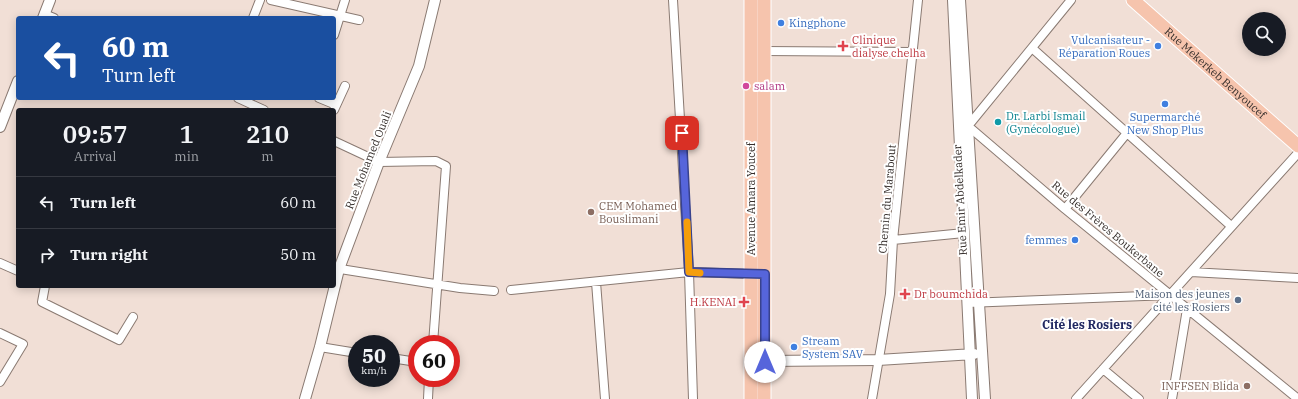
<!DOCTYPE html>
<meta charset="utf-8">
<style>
body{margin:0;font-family:"IBM Plex Serif",serif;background:#20242c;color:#f1f3f6;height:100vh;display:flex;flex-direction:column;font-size:15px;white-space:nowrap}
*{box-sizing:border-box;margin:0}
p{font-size:13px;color:#9ea1a6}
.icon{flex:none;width:22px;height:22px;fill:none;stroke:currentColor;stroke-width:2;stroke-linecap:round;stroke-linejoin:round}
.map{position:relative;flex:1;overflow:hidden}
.side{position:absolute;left:16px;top:108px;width:320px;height:180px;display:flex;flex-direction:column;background:#171b24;border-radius:4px;box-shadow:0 2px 10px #0003}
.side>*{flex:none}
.hud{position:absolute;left:16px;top:16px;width:320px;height:84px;border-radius:4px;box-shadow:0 2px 10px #0003;background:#1a4fa0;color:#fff;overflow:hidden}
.buttons{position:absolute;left:1242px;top:12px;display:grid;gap:8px}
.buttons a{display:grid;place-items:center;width:44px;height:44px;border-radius:50%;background:#171b24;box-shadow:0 2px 10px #0003;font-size:20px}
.speed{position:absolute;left:348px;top:335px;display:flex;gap:8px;font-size:20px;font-weight:700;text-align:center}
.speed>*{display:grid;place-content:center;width:52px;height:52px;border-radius:50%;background:#171b24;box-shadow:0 2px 10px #0003;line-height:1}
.speed small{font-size:10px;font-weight:400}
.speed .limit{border:6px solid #d22;background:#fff;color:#111}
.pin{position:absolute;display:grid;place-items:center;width:34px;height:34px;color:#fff;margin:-17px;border-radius:8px;box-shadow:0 2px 6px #0006}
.me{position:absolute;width:44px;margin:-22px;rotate:0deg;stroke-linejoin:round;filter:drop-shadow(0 0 3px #0008)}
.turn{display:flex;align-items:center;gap:14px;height:84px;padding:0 20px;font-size:18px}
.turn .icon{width:52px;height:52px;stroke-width:2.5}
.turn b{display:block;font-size:28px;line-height:34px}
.eta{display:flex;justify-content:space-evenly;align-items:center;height:68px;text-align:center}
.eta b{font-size:24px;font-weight:600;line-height:28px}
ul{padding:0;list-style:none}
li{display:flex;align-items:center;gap:12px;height:52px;padding:0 20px;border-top:1px solid #363941}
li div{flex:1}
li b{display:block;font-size:15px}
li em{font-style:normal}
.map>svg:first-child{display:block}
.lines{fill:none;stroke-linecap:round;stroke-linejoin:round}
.minor-casing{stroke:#8a7a72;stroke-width:10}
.tertiary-casing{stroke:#8a7a72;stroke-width:12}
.primary-casing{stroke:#fff;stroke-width:15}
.minor{stroke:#fff;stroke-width:8}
.tertiary{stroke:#fff;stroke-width:10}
.primary{stroke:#f6c4ad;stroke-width:13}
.route-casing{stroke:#38428e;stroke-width:10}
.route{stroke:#5665db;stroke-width:7}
.slow{stroke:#f59e0b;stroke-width:7}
.shop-dot{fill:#3f7fe0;stroke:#fff;stroke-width:1.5}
.health-dot{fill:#e0444e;stroke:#fff;stroke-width:1.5}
.hotel-dot{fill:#d1479c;stroke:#fff;stroke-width:1.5}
.culture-dot{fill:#0f9aa8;stroke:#fff;stroke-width:1.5}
.education-dot{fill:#8d6e63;stroke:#fff;stroke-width:1.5}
.service-dot{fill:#5c6f8a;stroke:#fff;stroke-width:1.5}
.labels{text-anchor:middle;stroke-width:4;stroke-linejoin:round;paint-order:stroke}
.shop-label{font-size:11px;fill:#366cbe;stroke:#fff;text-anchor:start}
.health-label{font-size:11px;fill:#be3a42;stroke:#fff;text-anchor:start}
.street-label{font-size:11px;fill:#342d2a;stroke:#fff}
.hotel-label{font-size:11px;fill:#b23c85;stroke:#fff;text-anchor:start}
.culture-label{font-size:11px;fill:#0d838f;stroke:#fff;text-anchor:start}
.education-label{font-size:11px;fill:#785e54;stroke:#fff;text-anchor:start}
.service-label{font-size:11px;fill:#4e5e75;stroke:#fff;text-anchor:end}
.neighbourhood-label{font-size:12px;font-weight:bold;fill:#222962;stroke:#fff}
</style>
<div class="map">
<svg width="1298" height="399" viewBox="0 0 1298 399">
<rect width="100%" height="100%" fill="#f1dfd6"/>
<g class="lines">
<defs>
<path id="minor" d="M271 0 359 20
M673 0 689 272 693 399
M44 14 54 18
M253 18 260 0
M334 35 345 0
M1032 48 1231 226
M761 51 912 52
M238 98 264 110
M319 98 336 105
M334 110 345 86
M965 126H968L1065 209 1298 399
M968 126 1071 0
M334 141 379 162 436 161 446 166 433 344
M1065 209 1127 133
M893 240 964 233
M0 263 18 271
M334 268 460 288 494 291
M1191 272 1298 278
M596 282 605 399
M45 286 42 302 119 340 133 317
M511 290 689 272 751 274
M967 303 1170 295
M0 333 23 344 0 382
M320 347 357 353
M391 358 417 362
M1103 369 1139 399
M428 399 429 378
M872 399 890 294 893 240 918 0
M1076 399 1298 153
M1172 399 1187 309"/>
<path id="tertiary" d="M953 0 972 399
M960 0 985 399
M43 18 50 0
M0 127 18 81
M765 361 878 360 974 354
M305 399 320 347 339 269 379 162 419 66 435 0"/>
<g id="primary">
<path d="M764 0V399"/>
<path id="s1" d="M1133 0 1298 146"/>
<path d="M751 399V0"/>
</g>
</defs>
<use href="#minor" class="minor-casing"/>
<use href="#tertiary" class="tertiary-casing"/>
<use href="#primary" class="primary-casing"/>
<use href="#minor" class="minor"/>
<use href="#tertiary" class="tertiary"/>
<use href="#primary" class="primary"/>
</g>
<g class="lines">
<defs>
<path id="route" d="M682 133 689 272 765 274V362"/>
</defs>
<use href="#route" class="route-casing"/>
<use href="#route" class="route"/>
<path class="slow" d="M687 222 689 272 700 273"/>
</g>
<g class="shop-dot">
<circle cx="781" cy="23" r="4"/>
<circle cx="1158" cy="46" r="4"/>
<circle cx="1165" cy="104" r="4"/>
<circle cx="1075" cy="240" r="4"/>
<circle cx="794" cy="347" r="4"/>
</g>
<g class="health-dot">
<path d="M841 40h4v4h4v4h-4v4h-4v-4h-4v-4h4z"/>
<path d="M903 288h4v4h4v4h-4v4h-4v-4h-4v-4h4z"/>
<path d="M742 296h4v4h4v4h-4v4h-4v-4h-4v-4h4z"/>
</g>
<circle class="hotel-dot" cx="746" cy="86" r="4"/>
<circle class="culture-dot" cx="998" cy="122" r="4"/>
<g class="education-dot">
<circle cx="591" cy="212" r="4"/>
<circle cx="1247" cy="386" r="4"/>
</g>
<circle class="service-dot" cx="1238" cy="300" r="4"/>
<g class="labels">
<g class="shop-label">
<text x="789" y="27">Kingphone</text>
<text x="1150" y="44" text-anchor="end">Vulcanisateur -<tspan x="1150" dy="13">Réparation Roues</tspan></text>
<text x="1165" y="121" text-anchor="middle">Supermarché<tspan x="1165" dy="13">New Shop Plus</tspan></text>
<text x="1067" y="244" text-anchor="end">femmes</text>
<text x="802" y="345">Stream<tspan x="802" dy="13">System SAV</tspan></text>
</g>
<g class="health-label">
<text x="852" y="44">Clinique<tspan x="852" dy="13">dialyse chelha</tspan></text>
<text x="914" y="298">Dr boumchida</text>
<text x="736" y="306" text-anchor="end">H.KENAI</text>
</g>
<g class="street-label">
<text dy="4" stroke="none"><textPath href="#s1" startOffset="110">Rue Mekerkeb Benyoucef</textPath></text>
<text transform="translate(368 160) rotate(-68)" y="4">Rue Mohamed Ouali</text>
<text transform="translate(751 199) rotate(-90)" y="4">Avenue Amara Youcef</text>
<text transform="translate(887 199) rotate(-85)" y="4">Chemin du Marabout</text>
<text transform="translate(960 200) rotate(-93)" y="4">Rue Emir Abdelkader</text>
<text transform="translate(1108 229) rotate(40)" y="4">Rue des Frères Boukerbane</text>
</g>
<g class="hotel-label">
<text x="754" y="90">salam</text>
</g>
<g class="culture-label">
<text x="1006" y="120">Dr. Larbi Ismail<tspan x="1006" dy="13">(Gynécologue)</tspan></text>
</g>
<g class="education-label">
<text x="599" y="210">CEM Mohamed<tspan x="599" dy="13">Bouslimani</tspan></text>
<text x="1239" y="390" text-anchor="end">INFFSEN Blida</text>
</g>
<g class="service-label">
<text x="1230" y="298">Maison des jeunes<tspan x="1230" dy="13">cité les Rosiers</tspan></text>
</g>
<g class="neighbourhood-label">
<text x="1087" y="329">Cité les Rosiers</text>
</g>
</g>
</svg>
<div class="buttons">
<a><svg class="icon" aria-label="search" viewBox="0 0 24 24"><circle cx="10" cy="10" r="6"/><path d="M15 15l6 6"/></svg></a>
</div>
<div class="speed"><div>50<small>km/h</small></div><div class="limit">60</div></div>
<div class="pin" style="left:682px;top:133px;background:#d93025"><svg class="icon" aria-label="arrive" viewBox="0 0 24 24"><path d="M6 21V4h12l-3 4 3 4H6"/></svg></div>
<svg class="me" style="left:765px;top:362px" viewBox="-20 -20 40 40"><circle r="19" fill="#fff"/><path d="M0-13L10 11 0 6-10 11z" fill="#5665db"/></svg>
<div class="hud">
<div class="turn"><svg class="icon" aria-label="left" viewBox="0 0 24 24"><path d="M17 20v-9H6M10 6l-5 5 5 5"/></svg><div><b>60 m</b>Turn left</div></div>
</div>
<section class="side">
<div class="eta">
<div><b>09:57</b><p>Arrival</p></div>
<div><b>1</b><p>min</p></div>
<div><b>210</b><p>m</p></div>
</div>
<ul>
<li><svg class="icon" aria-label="left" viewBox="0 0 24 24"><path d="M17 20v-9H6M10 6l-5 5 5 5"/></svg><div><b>Turn left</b></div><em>60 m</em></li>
<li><svg class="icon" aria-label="right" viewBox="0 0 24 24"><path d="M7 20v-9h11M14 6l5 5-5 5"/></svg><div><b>Turn right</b></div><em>50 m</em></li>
</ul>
</section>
</div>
